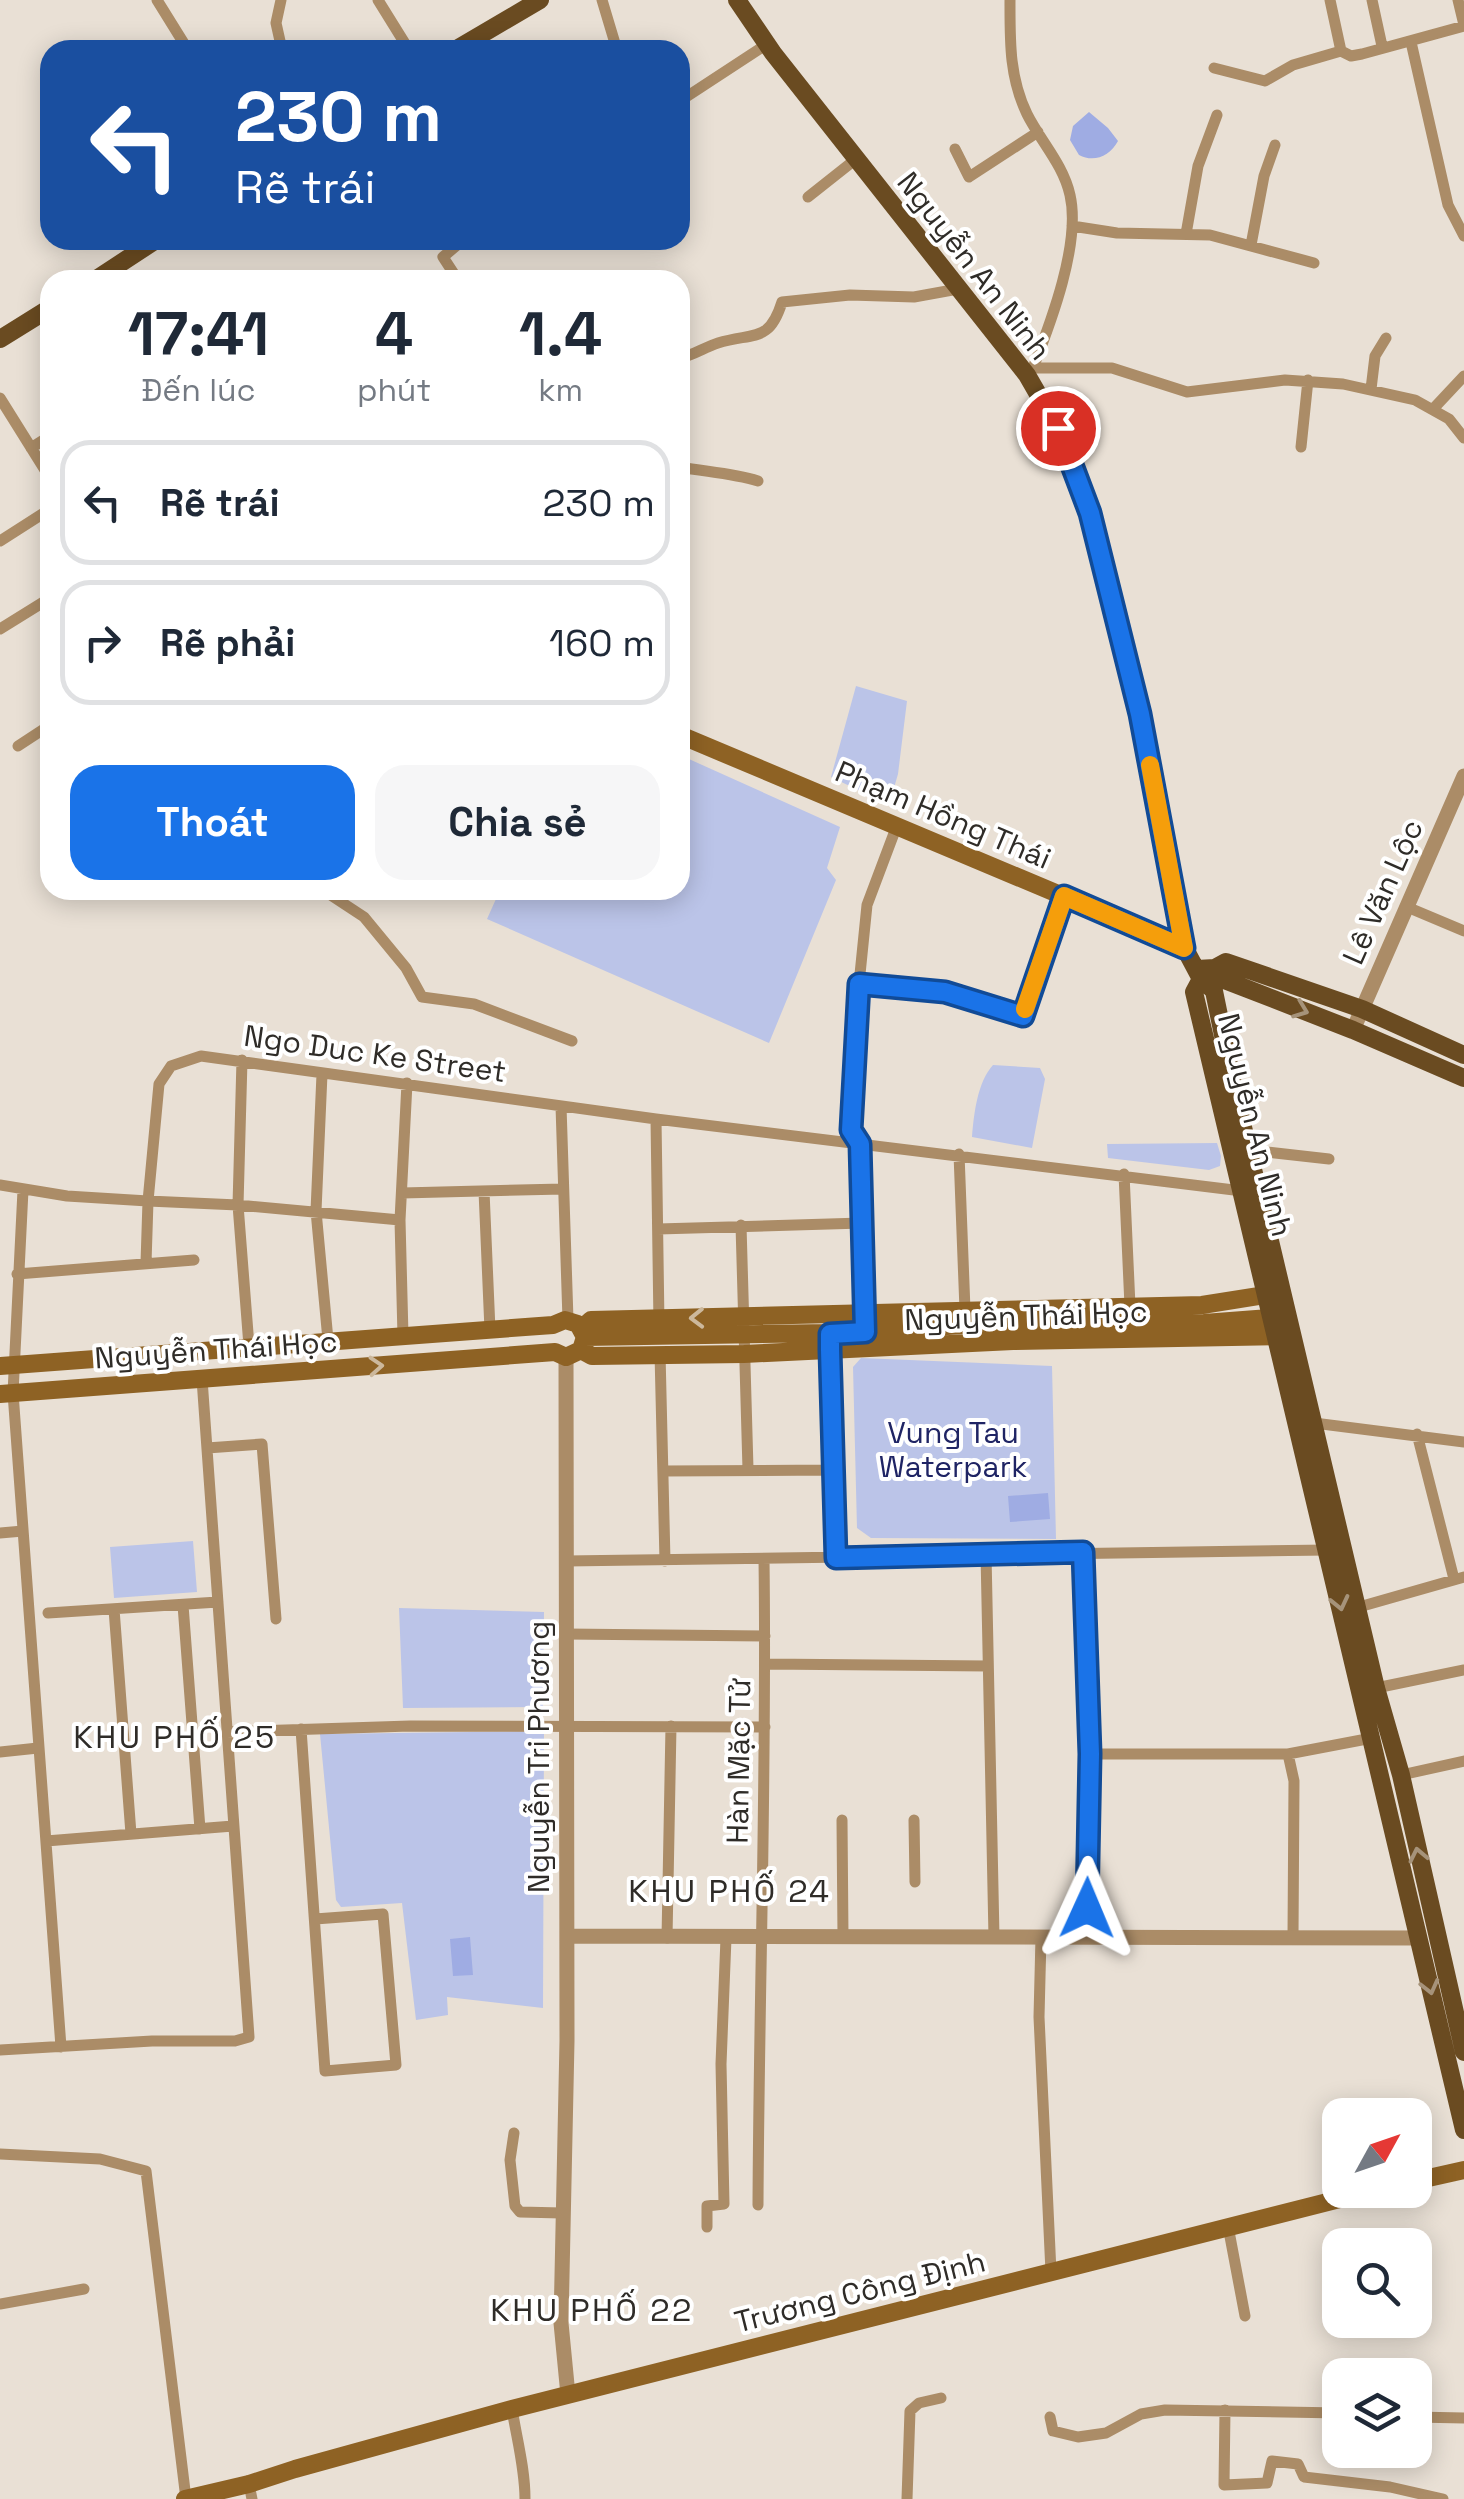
<!DOCTYPE html>
<html lang="vi">
<meta charset="utf-8">
<style>
body{margin:0;font-family:"Space Grotesk",sans-serif;background:#f6f6f7;color:#1f2937;height:100vh;display:flex;flex-direction:column;font-size:38px;white-space:nowrap}
*{box-sizing:border-box;margin:0}
p{font-size:32px;color:#747a83}
.icon{flex:none;width:55px;height:55px;fill:none;stroke:currentColor;stroke-width:2;stroke-linecap:round;stroke-linejoin:round}
.map{position:relative;flex:1;overflow:hidden}
.panel{position:absolute;left:40px;top:270px;width:650px;height:630px;display:flex;flex-direction:column;background:#fff;border-radius:30px;box-shadow:0 5px 25px #0003}
.panel>*{flex:none}
.hud{position:absolute;left:40px;top:40px;width:650px;height:210px;border-radius:30px;box-shadow:0 5px 25px #0003;background:#1a4fa0;color:#fff;overflow:hidden}
.needle{width:65px;rotate:50deg}
.buttons{position:absolute;left:1322px;top:2098px;display:grid;gap:20px}
.buttons a{display:grid;place-items:center;width:110px;height:110px;border-radius:20px;background:#fff;box-shadow:0 5px 25px #0003;font-size:50px}
.pin{position:absolute;display:grid;place-items:center;width:85px;height:85px;color:#fff;margin:-42px;border:5px solid #fff;border-radius:50%;box-shadow:0 2px 10px #0007}
.me{position:absolute;width:110px;margin:-55px;rotate:1deg;stroke-linejoin:round;filter:drop-shadow(0 0 8px #0008)}
.turn{display:flex;align-items:center;gap:35px;height:210px;padding:0 30px;font-size:45px}
.turn .icon{width:130px;height:130px;stroke-width:2.5}
.turn b{display:block;font-size:70px;line-height:85px}
.eta{display:flex;justify-content:space-evenly;align-items:center;height:170px;text-align:center}
.eta b{font-size:60px;font-weight:600;line-height:70px}
.primary-button{display:flex;gap:20px;margin-top:auto;padding:20px 30px}
.primary-button a{flex:1;height:115px;border-radius:30px;background:#1a73e8;color:#fff;font-size:40px;font-weight:600;line-height:115px;text-align:center}
.primary-button a+a{background:#f6f6f7;color:#1f2937}
ul{padding:0;list-style:none}
li{display:flex;align-items:center;gap:30px;height:125px;margin:0 20px 15px;padding:0 10px;border:5px solid #e0e1e3;border-radius:30px}
li div{flex:1}
li b{display:block;font-size:38px}
li em{font-style:normal}
.map>svg:first-child{display:block}
.green{fill:#bbc4e8}
.water{fill:#9face3}
.lines{fill:none;stroke-linecap:round;stroke-linejoin:round}
.minor{stroke:#ab8c67;stroke-width:11}
.tertiary{stroke:#ab8c67;stroke-width:15}
.secondary{stroke:#8e6224;stroke-width:18}
.primary{stroke:#6a4b21;stroke-width:18}
.oneway{stroke:#a6937a}
.oneway2{stroke:#ccb89c}
.route-casing{stroke:#114b97;stroke-width:25}
.route{stroke:#1a73e8;stroke-width:18}
.slow{stroke:#f59e0b;stroke-width:18}
.labels{text-anchor:middle;stroke-width:8;stroke-linejoin:round;paint-order:stroke}
.street-label{font-size:30px;fill:#2f2c28;stroke:#fff}
.park-label{font-size:30px;fill:#1f2464;stroke:#fff}
.neighbourhood-label{font-size:32px;letter-spacing:2.5px;fill:#2f2c28;stroke:#fff}
</style>
<div class="map">
<svg width="1464" height="2499" viewBox="0 0 1464 2499">
<rect width="100%" height="100%" fill="#e9e0d5"/>
<path class="green" d="M856 686 907 701 898 774 889 805 831 777Z
M680 755 840 827 827 868 836 880 769 1043 487 919 500 890H680Z
M993 1065 1040 1068 1045 1079 1032 1148 972 1137C974 1114 977 1083 993 1065Z
M1217 1143 1221 1156 1220 1166 1209 1170 1108 1158 1107 1144Z
M861 1358 1052 1366 1056 1539 871 1538 857 1528 853 1367Z
M193 1541 197 1592 114 1598 110 1547Z
M399 1608 544 1612 543 1707 403 1708Z
M544 1731 543 2008 447 1997 448 2015 416 2020 402 1903 341 1907 336 1900 320 1734Z"/>
<path class="water" d="M1089 112 1108 128 1118 141C1110 156 1094 163 1079 155L1070 140 1073 126Z
M1048 1493 1050 1519 1010 1522 1008 1496Z
M470 1937 473 1975 453 1976 450 1939Z"/>
<g class="lines">
<path class="minor" d="M157 0 188 50
M281 0 276 23 282 50
M378 0 409 50
M602 0 617 50
M1010 0C1010 40 1009 77 1027 114 1041 142 1063 164 1070 195 1081 243 1051 322 1033 368
M1330 0 1341 51
M1372 0 1382 46
M1458 0 1464 25
M1411 42 1448 205 1464 236
M1341 51 1351 56 1362 54 1464 26
M1214 68 1265 81 1293 65 1341 51
M680 101 767 44
M955 149 969 177 1038 132
M808 197 856 159
M1072 226 1117 233 1210 235 1314 263
M1186 234 1198 166 1217 115
M1251 245 1264 176 1275 145
M456 277 443 257 463 240
M556 280V278
M680 358C694 355 705 347 718 343 753 332 769 344 782 302L850 295 914 297 958 289
M1027 375 1033 368H1112L1187 392 1285 380 1343 384 1415 400 1449 419 1464 438
M1371 389 1375 356 1386 338
M0 398 50 478
M1434 408 1464 376
M1301 447 1308 380
M31 448 50 436
M680 467C707 472 732 473 758 481
M0 541 50 509
M0 629 50 598
M18 746 50 725
M323 890 364 917 406 968 422 997 474 1004 572 1041
M1407 907 1464 931
M859 984 945 991 1023 1017 1064 896
M242 1060 238 1205 249 1346
M322 1074 316 1211 328 1340
M561 1106 568 1320
M656 1119 659 1324
M1249 1150 1329 1159
M959 1154 965 1310
M1124 1174 1130 1306
M0 1185 67 1196 148 1201 159 1084 171 1066 201 1056 656 1119 1242 1191
M23 1190 13 1393 61 2047
M484 1191 490 1330
M402 1193 563 1189
M741 1225 748 1469
M658 1229 862 1223
M146 1263 148 1201 238 1205 400 1220
M17 1274 194 1260
M864 1314 860 1144 851 1130 859 984 867 905 896 828
M830 1315 835 1558
M403 1336 400 1220 407 1083
M660 1353 665 1561
M1314 1423 1464 1442
M1417 1434 1454 1579
M207 1448 262 1444 276 1619
M663 1471 833 1470
M0 1533 23 1531
M1083 1552 1090 1754 1086 1937
M986 1554 994 1937
M566 1561 1328 1550
M183 1605 200 1829
M1359 1607 1464 1577
M114 1609 131 1834
M48 1613 218 1602
M565 1634 765 1636
M766 1664 988 1666
M1376 1688 1464 1670
M301 1729 325 2071 396 2065 383 1914 315 1919
M227 1732 410 1726 765 1727
M0 1752 38 1748
M1090 1754H1288L1372 1738
M1288 1754 1294 1781 1293 1936
M1401 1775 1464 1761
M842 1820 843 1937
M914 1820 915 1882
M46 1841 233 1826
M1041 1937 1039 2017 1051 2272
M667 1938 671 1726
M0 2050 152 2041H235L249 2037 202 1379
M514 2133 510 2160 515 2206 520 2212 562 2213
M0 2154 100 2159 146 2171 186 2499
M758 2205C759 1989 767 1774 764 1559
M1228 2226 1245 2316
M707 2227V2206L724 2204 721 2064 726 1938
M0 2304 84 2289
M512 2409C517 2440 525 2469 525 2499
M1225 2410 1224 2485 1267 2483 1272 2461 1298 2464 1304 2477 1390 2487 1443 2499
M1050 2417 1053 2431 1078 2437 1106 2433 1141 2414 1165 2410 1340 2413
M1415 2417 1464 2418
M249 2484 252 2499
M907 2499 910 2411 919 2403 941 2398"/>
<path class="tertiary" d="M1353 1030 1464 776
M566 1357 567 2041 561 2323 568 2395
M567 1936 1418 1938"/>
<path class="secondary" d="M680 735 1184 947
M582 1328 591 1320 1202 1305 1278 1293
M585 1337 830 1333 964 1325 1204 1323 1284 1317
M581 1350 592 1356 744 1354 1013 1341 1289 1336
M0 1366 553 1325 565 1320 578 1324 585 1337 581 1350 566 1357 555 1352 0 1394
M1415 2181 1464 2170
M185 2499 249 2484 295 2469 512 2409 1375 2190"/>
<path class="primary" d="M737 0 773 53 1027 375 1065 441 1090 513 1148 750 1184 947 1201 979 1214 991 1234 1089 1376 1688 1401 1775 1464 2052
M455 50 540 0
M95 280 156 240
M0 339 50 308
M1215 968 1222 979 1353 1030 1464 1078
M1197 969 1215 968 1226 962 1362 1009 1464 1055
M1201 979 1194 992 1464 2130"/>
</g>
<defs><path id="oneway-chevron" d="M-2-3.5L2.5 0L-2 3.5" fill="none" stroke-width="1.6" stroke-linecap="round" stroke-linejoin="round" transform="scale(2.5)"/></defs>
<g class="oneway">
<use href="#oneway-chevron" transform="translate(1301 1010) rotate(21)"/>
<use href="#oneway-chevron" transform="translate(1340 1603) rotate(77)"/>
<use href="#oneway-chevron" transform="translate(1418 1855) rotate(-102)"/>
<use href="#oneway-chevron" transform="translate(1430 1987) rotate(76)"/>
</g>
<g class="oneway2">
<use href="#oneway-chevron" transform="translate(697 1318) rotate(179)"/>
<use href="#oneway-chevron" transform="translate(376 1366) rotate(-4)"/>
</g>
<g class="lines">
<defs>
<path id="route" d="M1058 428 1090 513 1140 714 1184 948 1064 896 1023 1016 945 992 859 984 851 1130 860 1144 865 1332 830 1334V1350L836 1558 1083 1552 1090 1754 1087 1908"/>
</defs>
<use href="#route" class="route-casing"/>
<use href="#route" class="route"/>
<path class="slow" d="M1025 1009 1064 896 1184 948 1150 765"/>
</g>
<g class="labels">
<g class="street-label">
<text transform="translate(974 266) rotate(52)" y="10">Nguyễn An Ninh</text>
<text transform="translate(943 815) rotate(23)" y="10">Phạm Hồng Thái</text>
<text transform="translate(1383 892) rotate(-66)" y="10">Lê Văn Lộc</text>
<text transform="translate(375 1054) rotate(8)" y="10">Ngo Duc Ke Street</text>
<text transform="translate(1255 1125) rotate(76)" y="10">Nguyễn An Ninh</text>
<text transform="translate(1026 1316) rotate(-2)" y="10">Nguyễn Thái Học</text>
<text transform="translate(216 1350) rotate(-4)" y="10">Nguyễn Thái Học</text>
<text transform="translate(539 1757) rotate(-90)" y="10">Nguyễn Tri Phương</text>
<text transform="translate(739 1761) rotate(-89)" y="10">Hàn Mặc Tử</text>
<text transform="translate(860 2292) rotate(-14)" y="10">Trương Công Định</text>
</g>
<g class="park-label">
<text x="953" y="1443">Vung Tau<tspan x="953" dy="34">Waterpark</tspan></text>
</g>
<g class="neighbourhood-label">
<text x="175" y="1748">KHU PHỐ 25</text>
<text x="730" y="1902">KHU PHỐ 24</text>
<text x="592" y="2321">KHU PHỐ 22</text>
</g>
</g>
</svg>
<div class="buttons">
<a><svg class="needle" viewBox="-14 -14 28 28"><path d="M0-13l5 13h-10z" fill="#e53935"/><path d="M0 13l5-13h-10z" fill="#747a83"/></svg></a>
<a><svg class="icon" aria-label="search" viewBox="0 0 24 24"><circle cx="10" cy="10" r="6"/><path d="M15 15l6 6"/></svg></a>
<a><svg class="icon" aria-label="layers" viewBox="0 0 24 24"><path d="M12 4l9 5-9 5-9-5zM3 14l9 5 9-5"/></svg></a>
</div>
<div class="pin" style="left:1058px;top:428px;background:#d93025"><svg class="icon" aria-label="arrive" viewBox="0 0 24 24"><path d="M6 21V4h12l-3 4 3 4H6"/></svg></div>
<svg class="me" style="left:1087px;top:1908px" viewBox="-20 -20 40 40"><path d="M0-17L14 15 0 8-14 15z" fill="#1a73e8" stroke="#fff" stroke-width="4"/></svg>
<div class="hud">
<div class="turn"><svg class="icon" aria-label="left" viewBox="0 0 24 24"><path d="M17 20v-9H6M10 6l-5 5 5 5"/></svg><div><b>230 m</b>Rẽ trái</div></div>
</div>
<section class="panel">
<div class="eta">
<div><b>17:41</b><p>Đến lúc</p></div>
<div><b>4</b><p>phút</p></div>
<div><b>1.4</b><p>km</p></div>
</div>
<ul>
<li><svg class="icon" aria-label="left" viewBox="0 0 24 24"><path d="M17 20v-9H6M10 6l-5 5 5 5"/></svg><div><b>Rẽ trái</b></div><em>230 m</em></li>
<li><svg class="icon" aria-label="right" viewBox="0 0 24 24"><path d="M7 20v-9h11M14 6l5 5-5 5"/></svg><div><b>Rẽ phải</b></div><em>160 m</em></li>
</ul>
<div class="primary-button"><a>Thoát</a><a>Chia sẻ</a></div>
</section>
</div>
